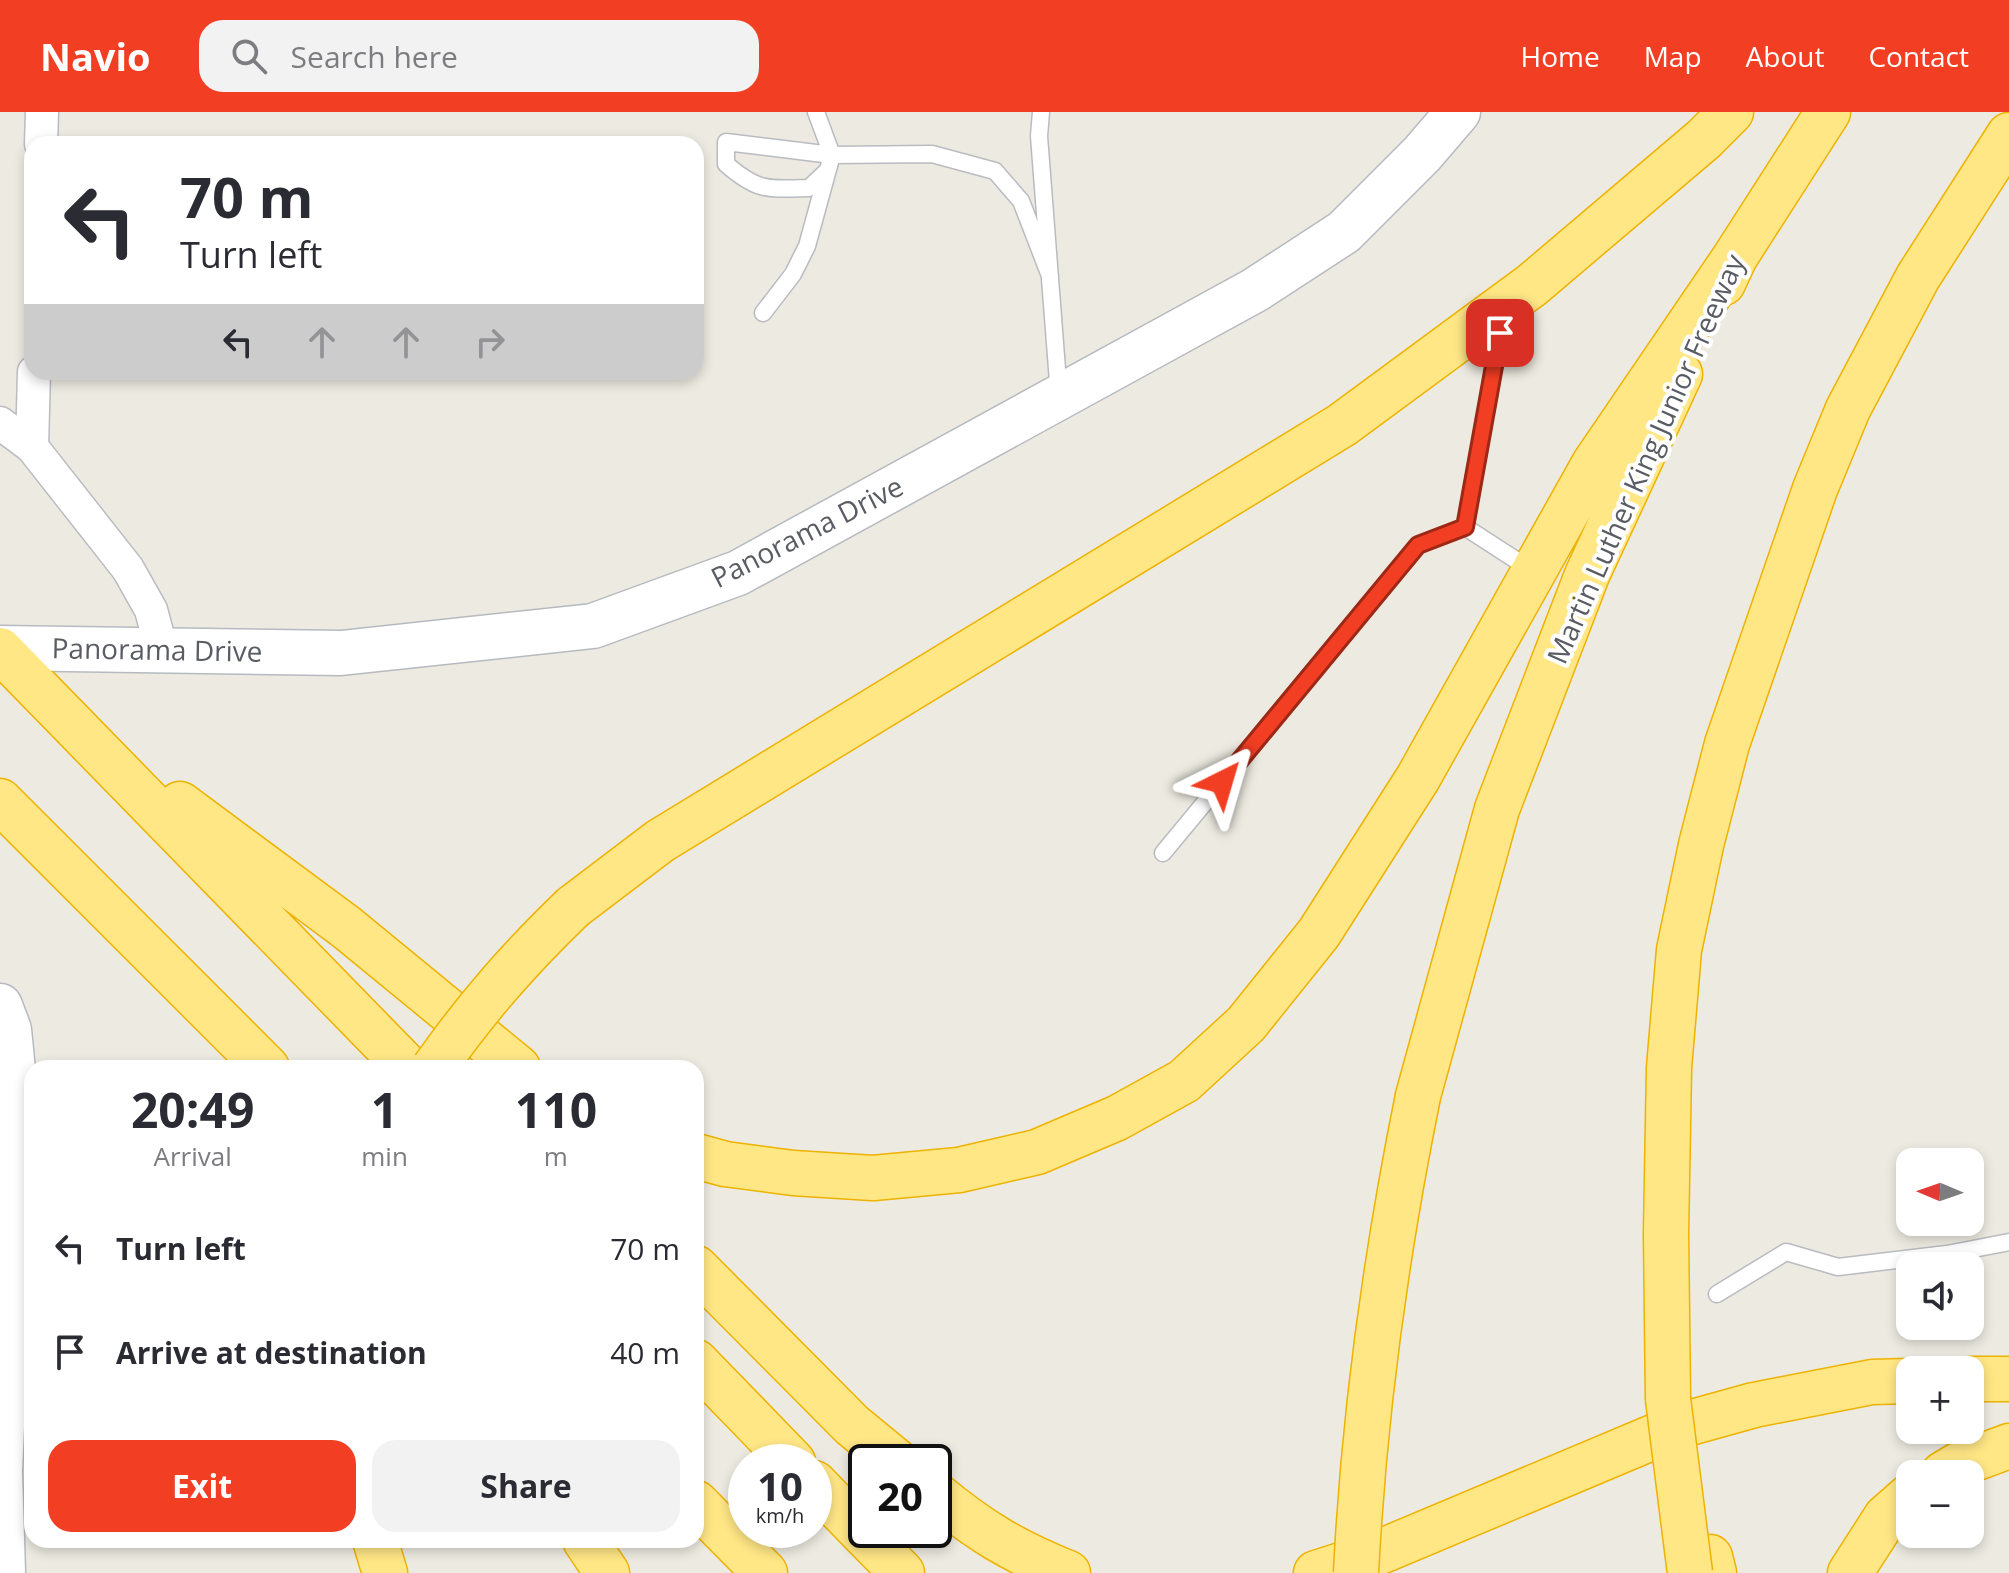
<!DOCTYPE html>
<meta charset="utf-8">
<style>
body{margin:0;font-family:"Open Sans",sans-serif;background:#f2f2f3;color:#2b2b33;height:100vh;display:flex;flex-direction:column;font-size:30px;white-space:nowrap}
*{box-sizing:border-box;margin:0}
p{font-size:26px;color:#7c7c81}
.icon{flex:none;width:44px;height:44px;fill:none;stroke:currentColor;stroke-width:2;stroke-linecap:round;stroke-linejoin:round}
.map{position:relative;flex:1;overflow:hidden}
.panel{position:absolute;left:24px;top:948px;width:680px;height:488px;display:flex;flex-direction:column;background:#fff;border-radius:24px;box-shadow:0 4px 12px #0003}
.panel>*{flex:none}
.hud{position:absolute;left:24px;top:24px;width:680px;height:244px;border-radius:24px;box-shadow:0 4px 12px #0003;background:#fff;color:#2b2b33;overflow:hidden}
.needle{width:52px;rotate:272deg}
.buttons{position:absolute;left:1896px;top:1036px;display:grid;gap:16px}
.buttons a{display:grid;place-items:center;width:88px;height:88px;border-radius:16px;background:#fff;box-shadow:0 4px 12px #0003;font-size:40px}
.speed{position:absolute;left:728px;top:1332px;display:flex;gap:16px;font-size:40px;font-weight:700;text-align:center}
.speed>*{display:grid;place-content:center;width:104px;height:104px;border-radius:50%;background:#fff;box-shadow:0 4px 12px #0003;line-height:1}
.speed small{font-size:20px;font-weight:400}
.speed .limit{border:4px solid #111;border-radius:12px;background:#fff;color:#111}
.pin{position:absolute;display:grid;place-items:center;width:68px;height:68px;color:#fff;margin:-34px;border-radius:16px;box-shadow:0 4px 12px #0006}
.me{position:absolute;width:88px;margin:-44px;rotate:40deg;stroke-linejoin:round;filter:drop-shadow(0 0 6px #0008)}
.turn{display:flex;align-items:center;gap:28px;height:168px;padding:0 24px;font-size:36px}
.turn .icon{width:104px;height:104px;stroke-width:2.5}
.turn b{display:block;font-size:56px;line-height:68px}
.lanes{display:flex;align-items:center;height:76px;padding:0 24px;background:#0003;justify-content:center;gap:40px;direction:ltr}
.lanes .off{opacity:.35}
.eta{display:flex;justify-content:space-evenly;align-items:center;height:136px;text-align:center}
.eta b{font-size:48px;font-weight:700;line-height:56px}
.button{display:flex;gap:16px;margin-top:auto;padding:16px 24px}
.button a{flex:1;height:92px;border-radius:24px;background:#f23e22;color:#fff;font-size:32px;font-weight:700;line-height:92px;text-align:center}
.button a+a{background:#f2f2f3;color:#2b2b33}
ul{padding:0;list-style:none}
li{display:flex;align-items:center;gap:24px;height:104px;padding:0 24px}
li div{flex:1}
li b{display:block;font-size:30px}
li em{font-style:normal}
header{display:flex;align-items:center;gap:48px;box-sizing:border-box;height:112px;padding:0 40px;background:#f23e22;color:#fff}
header strong{font-size:38px}
nav{display:flex;gap:44px;margin-inline-start:auto;font-size:28px}
.search{width:560px;height:72px;background:#f2f2f3;display:flex;align-items:center;gap:20px;box-sizing:border-box;padding:0 28px;border-radius:24px;color:#7c7c81;font-size:30px}
.map>svg:first-child{display:block}
.lines{fill:none;stroke-linecap:round;stroke-linejoin:round}
.lane-casing{stroke:#b9bbc1;stroke-width:19}
.street-casing{stroke:#b9bbc1;stroke-width:35}
.secondary-casing{stroke:#b6bac0;stroke-width:47}
.highway-casing{stroke:#eeb200;stroke-width:47}
.lane{stroke:#fff;stroke-width:16}
.street{stroke:#fff;stroke-width:32}
.secondary{stroke:#fff;stroke-width:44}
.highway{stroke:#ffe786;stroke-width:44}
.highway-bridge-casing{stroke:#eeb200;stroke-width:47;stroke-linecap:butt}
.highway-bridge{stroke:#ffe786;stroke-width:44}
.route-casing{stroke:#9d2816;stroke-width:20}
.route{stroke:#f23e22;stroke-width:14}
.labels{text-anchor:middle;stroke-width:8;stroke-linejoin:round;paint-order:stroke}
.street-label{font-size:28px;fill:#595d63;stroke:#fff}
</style>
<header>
<strong>Navio</strong>
<div class="search"><svg class="icon" aria-label="search" viewBox="0 0 24 24"><circle cx="10" cy="10" r="6"/><path d="M15 15l6 6"/></svg>Search here</div>
<nav><a>Home</a><a>Map</a><a>About</a><a>Contact</a></nav>
</header>
<div class="map">
<svg width="2009" height="1461" viewBox="0 0 2009 1461">
<rect width="100%" height="100%" fill="#edebe1"/>
<g class="lines">
<defs>
<path id="lane" d="M816 0 832 43 726 30V52C758 80 768 77 809 76L827 59
M1041 0 1039 24 1059 283
M763 201 793 162 807 134 832 43 932 42 995 59 1021 89 1050 164
M1465 415 1503 204
M1163 741 1418 433 1465 415 1533 459
M1717 1182 1786 1140 1838 1155 1947 1142 2009 1130"/>
<path id="street" d="M41 32 42 0
M0 311 32 335 128 457 151 498 162 539
M32 335 34 260"/>
<path id="secondary" d="M0 536 341 541 593 514 738 461 1255 178 1344 120 1422 42 1458 0
M0 894 9 918 13 958V1069L0 1359 3 1461"/>
<path id="highway" d="M1723 171 1735 145 1828 0
M0 538 408 956
M0 689 267 956
M180 692 346 815 518 956
M573 795 660 729 1342 313 1532 173 1704 27 1731 0
M1418 984 1497 697 1587 463 1680 262
M696 1044 725 1052 793 1061 873 1066 959 1058 1037 1040 1117 1006 1184 969 1246 912 1319 821 1418 666 1594 352 1735 145
M696 1156 852 1313 897 1350
M696 1250 793 1350
M1970 1267H2009
M1668 1287 1666 1121 1669 956 1679 838 1701 733 1727 632 1815 377 1848 297 1918 165 2009 23
M1943 1362 1958 1353 2009 1334
M814 1371 902 1461
M934 1381C980 1419 1013 1439 1068 1461
M696 1391 765 1461
M375 1428 385 1461
M585 1428 607 1461
M1710 1445 1714 1461
M1316 1461 1375 1442 1682 1313 1754 1293 1872 1270 1910 1269
M1850 1461 1886 1405 1910 1384"/>
</defs>
<use href="#lane" class="lane-casing"/>
<use href="#street" class="street-casing"/>
<use href="#secondary" class="secondary-casing"/>
<use href="#highway" class="highway-casing"/>
<use href="#lane" class="lane"/>
<use href="#street" class="street"/>
<use href="#secondary" class="secondary"/>
<use href="#highway" class="highway"/>
<defs>
<path id="highway-bridge" d="M434 956C477 895 519 847 573 795
M1668 1287 1690 1461
M1356 1461C1364 1300 1386 1142 1418 984"/>
</defs>
<use href="#highway-bridge" class="highway-bridge-casing"/>
<use href="#highway-bridge" class="highway-bridge"/>
</g>
<g class="lines">
<defs>
<path id="route" d="M1222 670 1418 433 1465 415 1500 221"/>
</defs>
<use href="#route" class="route-casing"/>
<use href="#route" class="route"/>
</g>
<g class="labels">
<g class="street-label">
<text transform="translate(1646 347) rotate(-66)" y="10">Martin Luther King Junior Freeway</text>
<text transform="translate(807 420) rotate(-27)" y="10">Panorama Drive</text>
<text transform="translate(157 538) rotate(1)" y="10">Panorama Drive</text>
</g>
</g>
</svg>
<div class="buttons">
<a><svg class="needle" viewBox="-14 -14 28 28"><path d="M0-13l5 13h-10z" fill="#e53935"/><path d="M0 13l5-13h-10z" fill="#7c7c81"/></svg></a>
<a><svg class="icon" aria-label="sound" viewBox="0 0 24 24"><path d="M4 9h4l5-4v14l-5-4H4zM17 9q2 3 0 6"/></svg></a>
<a>+</a>
<a>−</a>
</div>
<div class="speed"><div>10<small>km/h</small></div><div class="limit">20</div></div>
<div class="pin" style="left:1500px;top:221px;background:#d93025"><svg class="icon" aria-label="arrive" viewBox="0 0 24 24"><path d="M6 21V4h12l-3 4 3 4H6"/></svg></div>
<svg class="me" style="left:1222px;top:670px" viewBox="-20 -20 40 40"><path d="M0-17L14 15 0 8-14 15z" fill="#f23e22" stroke="#fff" stroke-width="4"/></svg>
<div class="hud">
<div class="turn"><svg class="icon" aria-label="left" viewBox="0 0 24 24"><path d="M17 20v-9H6M10 6l-5 5 5 5"/></svg><div><b>70 m</b>Turn left</div></div>
<div class="lanes"><svg class="icon" aria-label="left" viewBox="0 0 24 24"><path d="M17 20v-9H6M10 6l-5 5 5 5"/></svg><svg class="icon off" aria-label="ahead" viewBox="0 0 24 24"><path d="M12 20V5M6 11l6-6 6 6"/></svg><svg class="icon off" aria-label="ahead" viewBox="0 0 24 24"><path d="M12 20V5M6 11l6-6 6 6"/></svg><svg class="icon off" aria-label="right" viewBox="0 0 24 24"><path d="M7 20v-9h11M14 6l5 5-5 5"/></svg></div>
</div>
<section class="panel">
<div class="eta">
<div><b>20:49</b><p>Arrival</p></div>
<div><b>1</b><p>min</p></div>
<div><b>110</b><p>m</p></div>
</div>
<ul>
<li><svg class="icon" aria-label="left" viewBox="0 0 24 24"><path d="M17 20v-9H6M10 6l-5 5 5 5"/></svg><div><b>Turn left</b></div><em>70 m</em></li>
<li><svg class="icon" aria-label="arrive" viewBox="0 0 24 24"><path d="M6 21V4h12l-3 4 3 4H6"/></svg><div><b>Arrive at destination</b></div><em>40 m</em></li>
</ul>
<div class="button"><a>Exit</a><a>Share</a></div>
</section>
</div>
